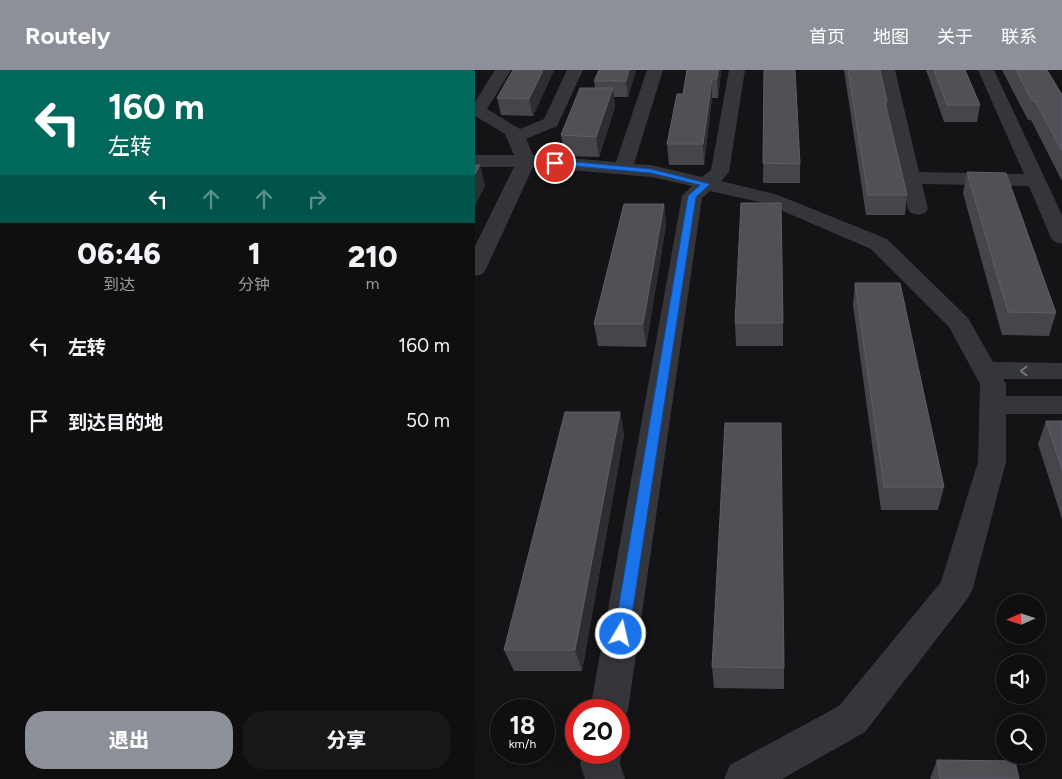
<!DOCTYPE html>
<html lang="zh">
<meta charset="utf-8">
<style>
body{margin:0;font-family:Figtree,"Noto Sans SC",sans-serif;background:#181819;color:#f1f3f6;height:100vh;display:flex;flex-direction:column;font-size:19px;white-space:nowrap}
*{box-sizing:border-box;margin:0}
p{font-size:16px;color:#9b9c9f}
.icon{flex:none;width:28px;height:28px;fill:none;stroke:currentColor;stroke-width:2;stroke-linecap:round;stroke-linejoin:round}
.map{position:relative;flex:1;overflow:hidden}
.side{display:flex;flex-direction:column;background:#0f0f10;width:475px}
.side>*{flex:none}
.banner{background:#00695c;color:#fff;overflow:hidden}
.needle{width:32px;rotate:267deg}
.controls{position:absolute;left:521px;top:524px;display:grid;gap:10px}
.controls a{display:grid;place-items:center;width:50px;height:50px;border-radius:50%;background:#0f0f10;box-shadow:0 5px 20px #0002,0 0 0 1px #2f2f30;font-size:25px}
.speed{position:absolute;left:15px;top:629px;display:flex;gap:10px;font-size:25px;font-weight:700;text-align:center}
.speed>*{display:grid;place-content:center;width:65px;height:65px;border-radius:50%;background:#0f0f10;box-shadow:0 5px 20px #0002,0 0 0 1px #2f2f30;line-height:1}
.speed small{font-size:12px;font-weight:400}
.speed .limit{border:8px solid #d22;background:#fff;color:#111}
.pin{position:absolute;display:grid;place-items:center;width:42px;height:42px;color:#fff;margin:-21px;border:2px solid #fff;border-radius:50%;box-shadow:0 1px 5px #0007}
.me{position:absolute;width:55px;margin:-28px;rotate:9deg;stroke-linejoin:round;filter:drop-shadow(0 0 4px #0008)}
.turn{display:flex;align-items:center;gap:18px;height:105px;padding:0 25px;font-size:22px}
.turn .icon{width:65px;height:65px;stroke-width:2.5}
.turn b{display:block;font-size:35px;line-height:42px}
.lanes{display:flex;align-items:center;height:48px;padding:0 25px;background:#0003;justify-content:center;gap:25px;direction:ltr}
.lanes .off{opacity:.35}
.eta{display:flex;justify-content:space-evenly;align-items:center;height:85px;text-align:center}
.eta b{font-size:30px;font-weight:800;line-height:35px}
.cta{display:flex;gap:10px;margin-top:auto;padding:10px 25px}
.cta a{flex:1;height:58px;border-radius:20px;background:#8c9099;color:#fff;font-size:20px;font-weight:800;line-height:58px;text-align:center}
.cta a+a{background:#181819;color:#f1f3f6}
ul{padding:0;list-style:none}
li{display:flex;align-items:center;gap:15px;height:75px;padding:0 25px}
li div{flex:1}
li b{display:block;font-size:19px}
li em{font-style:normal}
header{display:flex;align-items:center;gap:30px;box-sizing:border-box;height:70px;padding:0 25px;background:#8c9099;color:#fff}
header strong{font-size:24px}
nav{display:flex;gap:28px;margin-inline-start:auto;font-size:18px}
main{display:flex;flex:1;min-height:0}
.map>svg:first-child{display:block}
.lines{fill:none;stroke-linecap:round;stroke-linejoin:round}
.minor{fill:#35363b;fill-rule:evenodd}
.wall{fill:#45464b}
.shaded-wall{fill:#2d2e31}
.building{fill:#505157;stroke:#5d5f66}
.oneway{stroke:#73767f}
.route{fill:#1a73e8;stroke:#114b97}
</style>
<header>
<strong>Routely</strong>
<nav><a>首页</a><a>地图</a><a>关于</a><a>联系</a></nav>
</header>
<main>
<section class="side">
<div class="banner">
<div class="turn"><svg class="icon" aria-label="left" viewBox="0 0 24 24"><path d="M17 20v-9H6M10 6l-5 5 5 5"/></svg><div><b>160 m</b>左转</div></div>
<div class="lanes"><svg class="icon" aria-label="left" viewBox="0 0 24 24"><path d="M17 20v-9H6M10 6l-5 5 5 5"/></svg><svg class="icon off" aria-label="ahead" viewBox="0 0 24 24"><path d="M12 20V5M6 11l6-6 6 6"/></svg><svg class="icon off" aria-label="ahead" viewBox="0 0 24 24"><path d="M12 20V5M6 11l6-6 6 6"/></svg><svg class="icon off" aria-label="right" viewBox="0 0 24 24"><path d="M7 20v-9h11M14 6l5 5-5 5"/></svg></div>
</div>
<div class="eta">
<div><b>06:46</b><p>到达</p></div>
<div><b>1</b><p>分钟</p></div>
<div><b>210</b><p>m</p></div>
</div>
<ul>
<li><svg class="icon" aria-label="left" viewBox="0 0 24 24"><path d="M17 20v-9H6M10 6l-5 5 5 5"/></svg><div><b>左转</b></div><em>160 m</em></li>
<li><svg class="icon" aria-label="arrive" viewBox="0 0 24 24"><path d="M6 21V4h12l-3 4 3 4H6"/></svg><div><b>到达目的地</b></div><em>50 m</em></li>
</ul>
<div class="cta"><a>退出</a><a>分享</a></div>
</section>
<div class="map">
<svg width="587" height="709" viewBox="0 0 587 709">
<rect width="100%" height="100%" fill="#141416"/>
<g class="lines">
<path class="minor" d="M20 0H36L12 39 45 59 69 49 92 0H108L82 56 51 69 58 85 141 92 172 0H188L159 94 176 95 227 107 236 100 254 0H270L254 102 246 111 303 125 412 169 493 248 518 292 587 293V309H528L531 314V326H587V344H531V392L498 518 493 528 390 662 307 709H249L255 695 364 636 466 512 503 392 505 314 474 257 396 179 289 133 235 121 227 128 153 640 147 653 144 654V640H115L207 126 217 116 176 107 58 97 11 199 8 204 0 206V176L39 97H0V85H39L30 64 0 46V32Z
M404 0H420L444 102 549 104 503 0H519L587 145V174L580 172 576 168 554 116 447 114 453 139 450 143 443 145 436 143 433 139Z
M144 676 146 682 145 694 150 709H110L105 694 108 682H144Z"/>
</g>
<path class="wall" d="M38 0H79L58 46 26 45 22 28Z
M161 0 153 27H139L140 37 124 87 90 86 86 65 120 18 119 11Z
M212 0H246L243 28H237L229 95H194L192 74 208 24Z
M289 0 325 94V113H288Z
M369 0H405L412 32V39L432 125 430 145H391Z
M451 0H490L505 35 502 52H469Z
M527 0H572L587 25V111L556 50H553Z
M492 102 581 243 574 266 527 265 488 123Z
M189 134 191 155 171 277 123 276 119 254Z
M380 213 469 417 463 440H406L378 235Z
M260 253H308V276H261Z
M145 342 149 365 107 601H39L29 580Z
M571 351H587V449L563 374Z
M237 597 309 598V619L239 618Z
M462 690 544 709H455Z"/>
<path class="shaded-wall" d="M68 0H79L58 46 54 29Z
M154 0H161L153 27 151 11Z
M243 0H246L243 28 242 9Z
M237 9V28L229 95 228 74Z
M138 18 140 37 124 87 121 67Z
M5 95 10 116 0 136V104Z
M189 134 191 155 171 277 168 254Z
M145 342 149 365 107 601 100 580Z"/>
<path class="building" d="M38 0H68L54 29 22 28Z
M124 0H154L151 11H119Z
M212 0H243L242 9H237L228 74H192L202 24H208Z
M289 0H320L325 94 288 93Z
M373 0H405L412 32H410L432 125H393Z
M459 0H490L505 35H472Z
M541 0H572L587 25V81L560 31H557Z
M105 18H138L121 67 86 65Z
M0 95H5L0 104Z
M492 102 531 103 581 243 533 242Z
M266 133H306L308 253H260Z
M149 134H189L168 254H119Z
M380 213H425L469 417H409Z
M90 342H145L100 580H29Z
M571 351H587V399Z
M250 353H306L309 598 237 597Z
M462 690 540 691 544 709H465Z"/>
<defs><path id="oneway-chevron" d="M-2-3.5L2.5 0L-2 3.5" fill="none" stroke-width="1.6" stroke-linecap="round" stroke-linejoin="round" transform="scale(1.25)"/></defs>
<use class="oneway" href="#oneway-chevron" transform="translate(549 301) rotate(-180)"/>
<path class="route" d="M80 90 176 99 235 114 221 127 154 564 152 568 146 570 141 568 139 564 213 126 225 115 176 103 77 94V91Z"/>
</svg>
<div class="controls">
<a><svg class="needle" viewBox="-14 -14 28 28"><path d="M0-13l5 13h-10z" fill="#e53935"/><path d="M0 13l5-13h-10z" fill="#9b9c9f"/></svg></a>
<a><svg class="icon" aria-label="sound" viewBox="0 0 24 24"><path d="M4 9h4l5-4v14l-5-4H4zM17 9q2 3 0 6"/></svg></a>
<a><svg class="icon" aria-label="search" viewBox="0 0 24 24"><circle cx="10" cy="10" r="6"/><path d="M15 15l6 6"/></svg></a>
</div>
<div class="speed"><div>18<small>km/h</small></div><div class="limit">20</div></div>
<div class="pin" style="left:80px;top:93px;background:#d93025"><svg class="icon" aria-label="arrive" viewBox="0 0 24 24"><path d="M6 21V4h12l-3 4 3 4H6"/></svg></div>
<svg class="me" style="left:146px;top:564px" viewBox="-20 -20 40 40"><circle r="17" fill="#1a73e8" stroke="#fff" stroke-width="3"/><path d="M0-11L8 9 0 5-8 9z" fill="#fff"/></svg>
</div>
</main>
